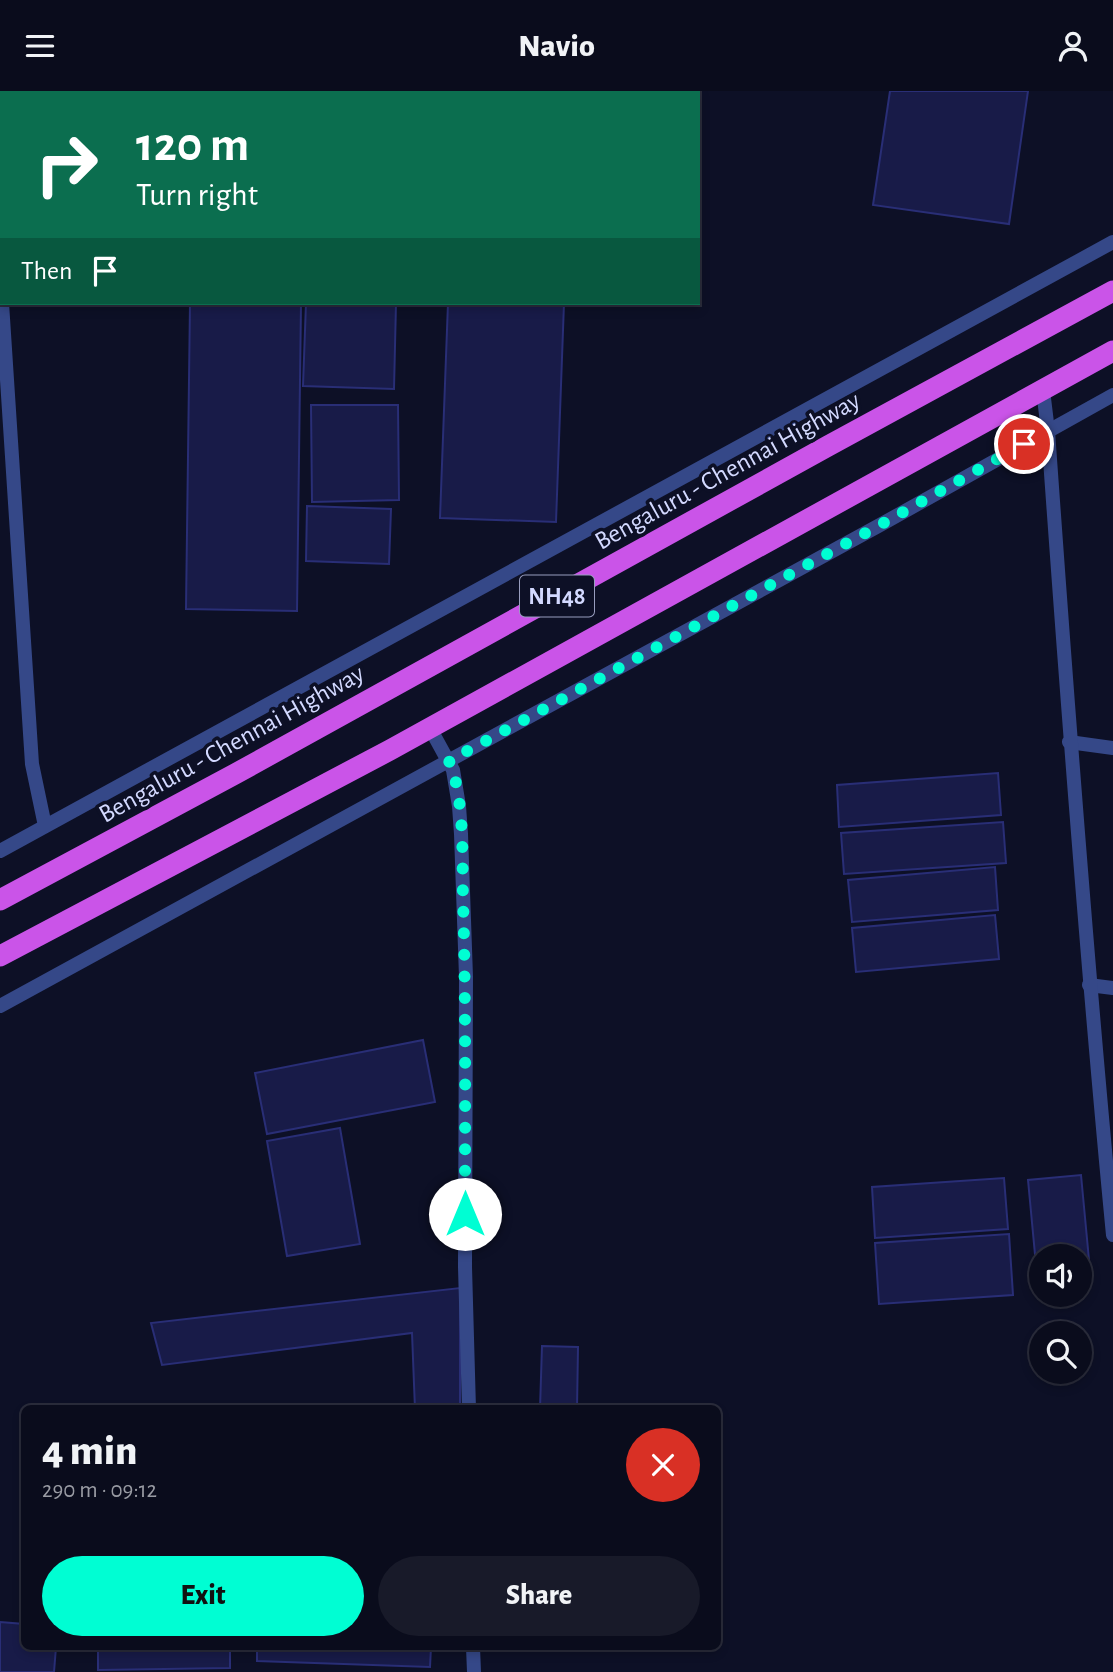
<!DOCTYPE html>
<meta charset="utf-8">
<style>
body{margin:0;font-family:"Alegreya Sans",sans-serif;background:#181a29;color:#f1f3f6;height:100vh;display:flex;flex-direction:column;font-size:26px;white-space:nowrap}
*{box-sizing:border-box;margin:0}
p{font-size:23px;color:#999ba3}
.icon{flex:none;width:38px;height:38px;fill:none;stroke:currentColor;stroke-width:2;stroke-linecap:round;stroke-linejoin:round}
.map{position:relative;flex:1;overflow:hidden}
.sheet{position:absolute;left:21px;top:1314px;width:700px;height:245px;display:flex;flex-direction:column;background:#0a0c1c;border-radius:10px;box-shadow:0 4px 10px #0003,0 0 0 2px #2a2c3b}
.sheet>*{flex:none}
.top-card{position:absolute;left:0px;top:0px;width:700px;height:214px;box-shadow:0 4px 10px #0003,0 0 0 2px #2a2c3b;background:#0b6e4f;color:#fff;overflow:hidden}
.controls{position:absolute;left:1029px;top:1153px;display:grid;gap:14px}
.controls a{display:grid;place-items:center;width:63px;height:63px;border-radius:50%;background:#0a0c1c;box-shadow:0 4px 10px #0003,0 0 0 2px #2a2c3b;font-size:35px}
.pin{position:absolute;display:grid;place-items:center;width:60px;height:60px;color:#fff;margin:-30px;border:4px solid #fff;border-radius:50%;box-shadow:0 2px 7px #0007}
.me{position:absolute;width:77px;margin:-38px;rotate:0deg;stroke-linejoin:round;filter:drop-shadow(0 0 5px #0008)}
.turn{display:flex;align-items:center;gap:24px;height:147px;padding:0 21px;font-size:32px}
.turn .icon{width:91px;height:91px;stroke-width:2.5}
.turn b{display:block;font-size:49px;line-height:60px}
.then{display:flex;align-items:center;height:66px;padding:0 21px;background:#0003;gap:14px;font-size:26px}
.round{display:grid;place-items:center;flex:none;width:74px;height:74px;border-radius:37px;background:#181a29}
.overview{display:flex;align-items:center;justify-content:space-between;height:119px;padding:0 21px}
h1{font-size:42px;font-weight:800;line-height:52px}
.action{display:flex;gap:14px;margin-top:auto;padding:14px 21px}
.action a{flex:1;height:80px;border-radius:42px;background:#00fed3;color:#111;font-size:28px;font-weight:800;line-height:80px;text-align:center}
.action a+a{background:#181a29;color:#f1f3f6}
header{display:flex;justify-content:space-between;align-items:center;height:91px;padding:0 21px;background:#0a0c1c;font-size:32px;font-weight:800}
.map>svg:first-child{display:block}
.building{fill:#181b48;stroke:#292e76;stroke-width:2}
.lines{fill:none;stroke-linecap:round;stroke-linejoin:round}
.service{stroke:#354888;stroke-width:14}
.minor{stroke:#354888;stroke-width:14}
.tertiary{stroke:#354888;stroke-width:14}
.trunk{stroke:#ca54e8;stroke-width:21}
.route{stroke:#00fed3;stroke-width:12;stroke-dasharray:0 21.6}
.labels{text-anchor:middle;stroke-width:7;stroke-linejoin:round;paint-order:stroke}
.shield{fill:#0d1026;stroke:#989dbe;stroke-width:2}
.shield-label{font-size:24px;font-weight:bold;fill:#d3d9ff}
.street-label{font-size:26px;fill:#d3d9ff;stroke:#0d1026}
</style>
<header><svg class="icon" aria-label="menu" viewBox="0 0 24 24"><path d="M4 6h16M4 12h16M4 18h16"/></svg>Navio<svg class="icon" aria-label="person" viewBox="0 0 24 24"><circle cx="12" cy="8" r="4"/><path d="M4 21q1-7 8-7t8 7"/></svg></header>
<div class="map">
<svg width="1113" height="1581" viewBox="0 0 1113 1581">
<rect width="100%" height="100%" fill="#0d1026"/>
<path class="building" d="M193 0H304V2H193Z
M310 0H395L394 2H331Z
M890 0H1028L1009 133 873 114Z
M190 212H301L297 520 186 518Z
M306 212H396L394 298 303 295Z
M448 212H564L556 431 440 427Z
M311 314H398L399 409 312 411Z
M307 415 391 418 389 473 306 470Z
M998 682 1001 724 839 736 837 694Z
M1003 731 1006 772 844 783 841 742Z
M995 776 998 819 852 831 848 789Z
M995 824 999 868 856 881 852 837Z
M423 949 435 1011 267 1043 255 982Z
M340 1037 360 1153 287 1165 267 1050Z
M1081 1084 1089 1169 1080 1170V1166H1041V1173L1036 1174 1028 1089Z
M1004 1087 1008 1138 875 1147 872 1096Z
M1009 1143 1013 1204 879 1213 875 1152Z
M460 1197V1318H415L412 1242 162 1274 151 1232Z
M542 1255 578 1256 577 1318H540Z
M0 1531 24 1533V1556H56L54 1581H0Z
M98 1556H230V1577L98 1579Z
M257 1556H431L430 1576 257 1570Z"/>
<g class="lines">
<path class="service" d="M1069 651 1113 657
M1089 894 1113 897"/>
<path class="minor" d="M1043 299 1048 340C1067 609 1087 876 1113 1144
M430 637 453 679 459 715 461 743 466 886 465 1176 469 1318
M473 1556 474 1581"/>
<path class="tertiary" d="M15 2V0
M2 77V171
M2 212 32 673 45 735
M0 760 1113 151
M0 915 880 434 1113 304"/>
<path class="trunk" d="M0 809 235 683 828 355 1113 200
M0 865 390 659 1113 260"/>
</g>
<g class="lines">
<path class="route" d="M465 1123C465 1018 466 913 463 807 462 766 465 707 449 670L880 434 1024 353"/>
</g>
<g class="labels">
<rect class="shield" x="520" y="484.5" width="74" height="41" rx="5"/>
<g class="shield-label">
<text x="557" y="513">NH48</text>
</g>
<g class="street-label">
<text transform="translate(727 379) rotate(-29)" y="9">Bengaluru - Chennai Highway</text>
<text transform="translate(231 652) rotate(-29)" y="9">Bengaluru - Chennai Highway</text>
</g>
</g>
</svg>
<div class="controls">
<a><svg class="icon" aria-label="sound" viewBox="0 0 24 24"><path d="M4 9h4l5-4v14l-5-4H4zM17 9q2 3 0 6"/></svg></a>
<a><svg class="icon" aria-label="search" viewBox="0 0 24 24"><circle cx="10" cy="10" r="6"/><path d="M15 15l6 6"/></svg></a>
</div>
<div class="pin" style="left:1024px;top:353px;background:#d93025"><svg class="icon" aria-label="arrive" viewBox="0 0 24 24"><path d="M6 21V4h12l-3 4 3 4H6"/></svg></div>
<svg class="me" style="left:465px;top:1123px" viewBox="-20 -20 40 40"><circle r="19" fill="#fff"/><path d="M0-13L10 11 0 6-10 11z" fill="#00fed3"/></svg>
<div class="top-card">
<div class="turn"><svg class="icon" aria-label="right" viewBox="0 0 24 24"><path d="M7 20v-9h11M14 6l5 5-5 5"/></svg><div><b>120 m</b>Turn right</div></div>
<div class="then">Then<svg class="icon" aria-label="arrive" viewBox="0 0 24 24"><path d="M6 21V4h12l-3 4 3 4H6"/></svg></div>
</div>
<section class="sheet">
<div class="overview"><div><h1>4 min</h1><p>290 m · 09:12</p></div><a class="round" style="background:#d93025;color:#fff"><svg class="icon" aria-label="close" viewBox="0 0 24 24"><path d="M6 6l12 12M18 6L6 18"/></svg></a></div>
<div class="action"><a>Exit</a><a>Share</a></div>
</section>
</div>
